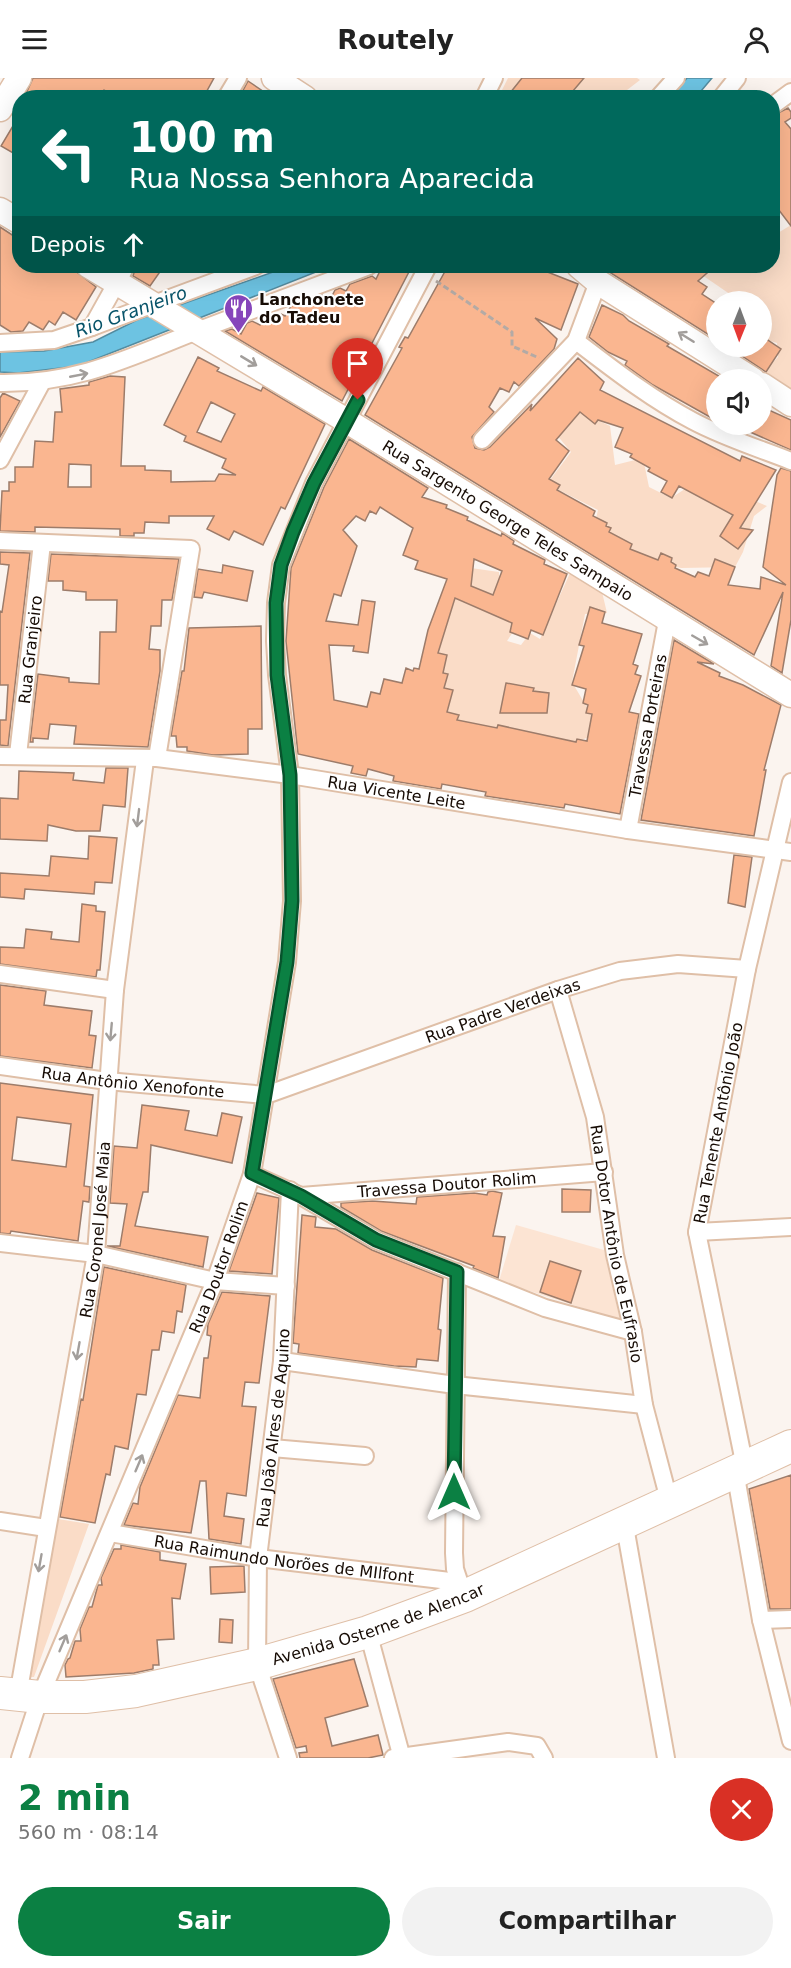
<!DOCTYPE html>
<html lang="pt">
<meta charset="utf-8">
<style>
body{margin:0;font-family:"DejaVu Sans",sans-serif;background:#f2f2f2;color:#222;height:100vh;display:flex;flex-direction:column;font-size:22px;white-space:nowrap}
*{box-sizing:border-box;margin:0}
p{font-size:20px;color:#767676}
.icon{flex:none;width:33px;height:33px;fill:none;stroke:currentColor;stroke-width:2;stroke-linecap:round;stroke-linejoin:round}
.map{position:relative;height:1680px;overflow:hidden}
.side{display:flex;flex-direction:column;background:#fff;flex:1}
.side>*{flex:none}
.banner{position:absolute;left:12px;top:12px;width:768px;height:183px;border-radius:24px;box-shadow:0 6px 24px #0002;background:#00695c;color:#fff;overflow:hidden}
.needle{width:39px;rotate:181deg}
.fabs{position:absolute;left:706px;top:213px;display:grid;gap:12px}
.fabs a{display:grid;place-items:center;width:66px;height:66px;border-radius:50%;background:#fff;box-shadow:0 6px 24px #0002;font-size:30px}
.pin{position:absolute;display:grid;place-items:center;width:51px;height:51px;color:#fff;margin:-62px -26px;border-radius:50% 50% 50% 0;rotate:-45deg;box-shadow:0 0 6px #0007}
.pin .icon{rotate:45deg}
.me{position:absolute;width:66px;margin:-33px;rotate:0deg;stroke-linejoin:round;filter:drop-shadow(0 0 4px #0008)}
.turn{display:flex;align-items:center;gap:21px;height:126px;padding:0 18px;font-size:27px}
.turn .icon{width:78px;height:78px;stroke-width:2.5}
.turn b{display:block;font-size:42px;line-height:51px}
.then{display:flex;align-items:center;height:57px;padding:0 18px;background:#0003;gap:12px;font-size:22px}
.round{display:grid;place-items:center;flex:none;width:63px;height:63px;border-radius:32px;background:#f2f2f2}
.overview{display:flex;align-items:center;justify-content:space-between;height:102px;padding:0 18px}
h1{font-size:36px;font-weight:700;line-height:45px;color:#0b8043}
.action{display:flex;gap:12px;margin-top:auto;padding:12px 18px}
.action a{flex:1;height:69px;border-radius:36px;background:#0b8043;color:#fff;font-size:24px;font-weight:700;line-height:69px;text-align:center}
.action a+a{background:#f2f2f2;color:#222}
header{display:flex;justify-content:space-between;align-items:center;height:78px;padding:0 18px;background:#fff;font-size:27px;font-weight:700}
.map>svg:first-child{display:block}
.built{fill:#fce4d3}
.green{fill:#fadcc7}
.water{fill:#6dc3e2;stroke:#538ca0;stroke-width:1.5}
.building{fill:#fab690;stroke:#9d7c6a;stroke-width:1.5;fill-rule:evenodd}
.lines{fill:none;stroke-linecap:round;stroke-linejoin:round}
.street-casing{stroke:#dfbfa7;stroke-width:20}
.secondary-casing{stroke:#dfbfa7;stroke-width:27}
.highway-casing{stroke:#dfbfa7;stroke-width:34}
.path{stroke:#b3aaa5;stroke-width:3;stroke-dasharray:6 3;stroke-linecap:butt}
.street{stroke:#fff;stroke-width:16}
.secondary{stroke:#fff;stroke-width:24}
.highway{stroke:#fff;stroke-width:32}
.oneway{stroke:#a29e9b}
.route-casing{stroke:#07532c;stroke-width:15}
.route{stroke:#0b8043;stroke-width:10}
.labels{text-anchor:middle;stroke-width:4.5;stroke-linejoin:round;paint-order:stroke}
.poi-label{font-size:16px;font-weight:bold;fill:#170c05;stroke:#fff;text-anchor:start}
.street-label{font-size:16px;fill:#170c05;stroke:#fff}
.water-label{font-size:18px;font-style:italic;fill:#075369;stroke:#fff}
</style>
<header><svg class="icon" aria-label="menu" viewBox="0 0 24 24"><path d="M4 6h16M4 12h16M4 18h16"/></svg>Routely<svg class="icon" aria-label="person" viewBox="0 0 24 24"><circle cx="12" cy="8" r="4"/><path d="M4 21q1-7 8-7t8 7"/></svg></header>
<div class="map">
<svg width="791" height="1680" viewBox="0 0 791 1680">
<rect width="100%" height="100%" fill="#fbf4ef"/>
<path class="built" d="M516 1147 604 1172 620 1242 499 1203Z"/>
<path class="green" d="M508 0H637L640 2 618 19 498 20Z
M791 147V316L761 297 778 279 777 265 764 261 762 224 740 223 702 197 718 188H772L773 158Z
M572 330 610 348 615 387 643 380 649 409 671 420 688 409 729 412 767 428 754 438 743 474 735 489 681 490 613 475 594 449 598 432 547 406 571 374 556 356Z
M464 489 499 494 500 517 520 543 507 563 521 567 530 555 540 561 571 493 602 514 607 535 585 536 572 604 592 638 589 659 555 672 439 640 431 597Z
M52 1440 89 1446 34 1599H27Z"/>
<path class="water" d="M687 0H712L696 19H671Z
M290 188H331L78 288 18 295 0 294V274L44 273 93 264 137 242Z"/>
<path class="building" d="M33 0H214L203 20H117L104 12 99 20H24Z
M522 0H584L567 20H506Z
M248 3 273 20H239Z
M788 30 791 34V40L785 44 791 51V148L772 123V38Z
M20 36V79L1 68Z
M0 149 20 162V188H69L96 209 76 242 63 234 55 247 49 243 43 252 29 244 23 253 11 254 0 247Z
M136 188H164L150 208 133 198Z
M390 188H412L342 323 225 253 232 251 241 256 247 245 252 243 260 247 265 238 277 244 281 236 285 238 291 228 322 217 330 222 335 212 340 210 346 213 350 206 372 198 376 201 381 191 387 194Z
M448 188H547L545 193 578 206 561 252 535 240 557 261 554 271 519 308 514 304 509 314 500 310 489 329 494 334 472 359 475 370 484 372 490 369 532 326 530 333 578 280 604 304 600 312 740 383 742 378 776 392 740 450 753 452 738 471 720 458 733 437 679 408 672 420 661 414 667 403 648 393 650 390 630 379 632 376 615 369 623 350 598 342 595 346 580 334 556 362 569 373 549 401 560 407 557 412 595 433 593 438 607 445 606 448 611 450 609 454 632 466 630 471 658 482 661 475 672 480 671 484 676 487 675 490 695 499 698 494 709 498 715 481 735 489 728 507 760 511 761 499 786 507 763 489 777 397 781 390 791 393V542L782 595 771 588 783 514 754 577 365 337 402 270 399 269 405 259 408 260Z
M604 188H715L698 203 707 209 702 216 717 226V262L606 192Z
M602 227 623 237 629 243 669 266 667 268 724 301 717 302V343L653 307 625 287 627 283 608 274 589 259Z
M762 258 781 271 766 294 727 268H762Z
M198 279 219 290 217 293 261 313 263 309 325 346 285 431 281 429 263 467 234 453 229 462 207 451 214 438H169V445L145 444 144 455H134V458H120V451L35 449V454L0 453 2 413H9V404H15V389H33L35 363 53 364 55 334H62L60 311 89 307V304L110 298 125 299 121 388H145V392L171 393V404L215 403 219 396 236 397 222 390 226 381 184 363 186 358 164 347ZM211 324 235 336 221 364 197 354ZM69 386 91 387V409H68Z
M3 315 20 323 0 359V320Z
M762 329 791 342V372L732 346H762Z
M349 361 428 410 422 419 447 427 446 430 468 439 467 442 501 458 502 455 514 463 513 466 545 482 544 486 567 496 543 557 531 552 528 561 510 554 512 545 455 520 438 575 447 577 443 595 448 596 444 610 453 612 447 634 459 637 457 642 497 650 498 647 576 664 577 661 587 663 592 636 586 635 588 627 583 625 586 611 572 607 584 568 579 567 590 529 605 534 602 545 642 556 633 586 638 588 635 596 641 598 629 634 639 636 620 736 565 726 564 730 485 718 486 714 442 706 441 711 393 703 394 698 368 691 366 698 351 695 353 688 298 676 286 563 291 490 324 409ZM380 429 413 450 403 477 418 483 415 491 447 501 428 552 419 591 414 590 413 593 406 590 402 605 384 601 380 616 371 614 367 629 334 622 329 567 354 568 353 573 368 575 375 524 362 522 358 547 326 543 334 516 341 518 357 468 343 452 356 438 365 443 370 433 376 436ZM474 481 502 493 493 517 471 508Z
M0 474 30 475 8 668 0 667V642H6L8 607H0V533L2 534 9 487 0 486Z
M51 476 179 481 172 522H162L161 548H151L149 571 160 572V593L148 669 74 666 76 648 50 646 48 661 33 660V664H30L38 596 69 600V604L99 606 100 554H116L117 522H86V514L63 512V503H48Z
M223 487 253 493 247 523 204 514 202 520 194 519 198 491 222 495Z
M261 548 262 651H248V676L213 677 187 673V669H177L176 658H171L182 593H184L189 550Z
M674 562 714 586 697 584 720 595 719 598 743 607 781 627 764 692H766L754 758 641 742Z
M506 605 534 610 533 613 549 615 547 635H500Z
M106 690H128L125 729 103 727 100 753H76L48 747 47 763 0 761V720L18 721 19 693 74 695 73 702 104 705Z
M89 758 117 760 112 805 95 804 94 816 25 811 24 821 0 819V795L49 798 51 778 88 781Z
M734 777 752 779 745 829 728 825Z
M82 826 96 828V833L105 834 100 892H97L96 899 0 886V869L24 870 26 851 52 854 51 861 79 864Z
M0 907 46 913 44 927 92 933 89 957 96 958 92 990 0 978Z
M0 1005 93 1017 84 1108 90 1109 89 1124 83 1123 78 1163 11 1153 10 1156 0 1155ZM17 1039 71 1046 66 1089 12 1082Z
M142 1027 189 1033 185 1052 217 1058 222 1035 242 1039 232 1085 151 1067 148 1114H143L135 1148 208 1159 203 1189 107 1168H120L127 1126 110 1125 114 1068 137 1070Z
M562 1111 591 1112 590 1134H562Z
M492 1113 502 1115 493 1158 505 1159 498 1200 473 1190 474 1188 381 1153 341 1129V1125L372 1123 416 1126 417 1119 474 1115 487 1117 488 1114Z
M257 1115 279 1120 272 1196 229 1193Z
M302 1137 316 1139 315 1149 336 1151 372 1172 443 1200 438 1251 441 1252 438 1283 417 1281 416 1289 394 1288 298 1275 299 1266 293 1265Z
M550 1183 581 1193 571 1225 540 1214Z
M104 1189 186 1207 182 1234 177 1233 174 1255 162 1253 159 1272H152L146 1317 137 1316 128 1371 115 1368 110 1397 106 1396 95 1445 60 1439 81 1321 83 1322Z
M222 1214 270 1218 259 1305 245 1304 242 1328 256 1329 246 1418 227 1415 224 1438 244 1441 241 1466 209 1461 206 1403H200L191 1455 124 1447 133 1425 138 1426 140 1409 178 1317 200 1320 204 1280H208L211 1258 207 1257 208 1246Z
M791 1397V1531H770L749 1411Z
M121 1467 160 1474V1482L186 1486 180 1521 172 1520 174 1561 157 1562 159 1587H153V1591L134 1595 66 1599 65 1587 68 1581 70 1580 75 1563H81L80 1551 89 1529H92L98 1507H102L101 1500 114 1471H121Z
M244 1488 245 1514 211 1516 210 1489Z
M220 1541 233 1542 232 1565 219 1564Z
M354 1581 368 1628 325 1640 332 1668 378 1657 383 1677 368 1680H300L299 1675 307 1674 306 1668 296 1670 273 1601Z"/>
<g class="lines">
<defs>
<g id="street">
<path d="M226 20 238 0"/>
<path d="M484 20 494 0"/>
<path d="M658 20 676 0"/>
<path d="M721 20 737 0"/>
<path d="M772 28 791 14"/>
<path d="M92 249 256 188"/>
<path d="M576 263C614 292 651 321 693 343 725 360 758 370 791 383"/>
<path d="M0 265 54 262 92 249 126 188"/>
<path d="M0 305C79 306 130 279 202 251 257 230 313 209 369 188"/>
<path d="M482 362 576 263 598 204"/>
<path d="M0 382 42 304"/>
<path d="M0 463 191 471 157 680"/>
<path id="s1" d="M18 677 42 465"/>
<path id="s2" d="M0 678 157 680 290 697 628 752 791 774"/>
<path id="s3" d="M628 752 667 543"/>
<path d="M0 896 115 912"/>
<path id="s4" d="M558 912 595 1039 615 1177 633 1254 644 1327 669 1422"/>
<path id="s5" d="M0 988 107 1003 266 1017 558 912 620 893 678 886 747 891"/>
<path id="s6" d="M252 1096 301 1118 604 1094"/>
<path d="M301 1118 376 1162 545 1230 633 1254"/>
<path d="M697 1154 791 1149"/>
<path d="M0 1165 96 1176 215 1203 286 1208"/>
<path d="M457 1194 454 1475 455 1491 462 1512"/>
<path d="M282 1283 455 1307 644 1327"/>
<path d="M272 1370 365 1378"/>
<path id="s7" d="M745 1389 697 1154 747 891 791 704"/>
<path d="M735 1393 761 1542 791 1663"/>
<path d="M0 1443 46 1450"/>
<path d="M624 1443 666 1680"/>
<path id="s8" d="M110 1455 258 1480 458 1504"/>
<path d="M761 1542 791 1541"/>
<path d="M368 1554 402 1680"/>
<path id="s9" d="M18 1617 96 1176 115 912 145 682"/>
<path id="s10" d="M20 1680 40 1619 215 1203 252 1096 287 884 292 823 290 697 277 597 275 563 276 525 281 487 314 405 428 188"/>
<path id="s11" d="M288 1680 257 1586 258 1480 282 1283 290 1112"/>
<path d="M393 1680 508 1664 537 1668 544 1680"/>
</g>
<g id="secondary">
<path d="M274 0 305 20"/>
<path d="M0 31 19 0"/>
<path d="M0 132 20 144"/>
<path id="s12" d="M89 188 347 343 791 617"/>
<path d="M579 188 598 204 753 302"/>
<path d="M762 307 791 326"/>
</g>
<g id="highway">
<path id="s13" d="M0 1615 40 1619H85L136 1613 257 1586 368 1554 465 1518 791 1368"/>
</g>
</defs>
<use href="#street" class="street-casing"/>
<use href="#secondary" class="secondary-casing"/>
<use href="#highway" class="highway-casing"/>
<path class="path" d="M436 203 512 254V268L539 280"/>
<use href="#street" class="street"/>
<use href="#secondary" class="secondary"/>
<use href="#highway" class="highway"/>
</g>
<defs><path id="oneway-shaft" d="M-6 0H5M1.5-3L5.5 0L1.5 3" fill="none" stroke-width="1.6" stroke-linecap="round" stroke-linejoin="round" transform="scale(1.5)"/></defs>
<g class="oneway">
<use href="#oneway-shaft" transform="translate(686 259) rotate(-148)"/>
<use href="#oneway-shaft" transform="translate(249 283) rotate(31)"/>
<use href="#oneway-shaft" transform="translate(79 297) rotate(-11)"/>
<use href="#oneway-shaft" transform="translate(700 562) rotate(30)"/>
<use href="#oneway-shaft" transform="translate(138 740) rotate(97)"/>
<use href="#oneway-shaft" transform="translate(111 954) rotate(95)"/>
<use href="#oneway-shaft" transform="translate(78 1273) rotate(100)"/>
<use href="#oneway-shaft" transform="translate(139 1385) rotate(-67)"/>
<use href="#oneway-shaft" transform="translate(40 1485) rotate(100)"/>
<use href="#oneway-shaft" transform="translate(63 1565) rotate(-67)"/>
</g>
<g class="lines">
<defs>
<path id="route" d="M358 322 314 405 293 454 281 487 276 525 277 597 290 697 292 823 287 884 252 1095 301 1118 376 1162 457 1194 454 1414"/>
</defs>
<use href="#route" class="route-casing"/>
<use href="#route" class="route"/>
</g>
<defs>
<symbol id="restaurant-pin" viewBox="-11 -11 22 30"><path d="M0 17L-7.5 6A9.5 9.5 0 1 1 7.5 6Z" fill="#8646bb" stroke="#fff"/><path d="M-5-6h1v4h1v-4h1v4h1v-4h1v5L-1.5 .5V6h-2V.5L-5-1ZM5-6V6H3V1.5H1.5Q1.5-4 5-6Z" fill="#fff"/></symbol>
</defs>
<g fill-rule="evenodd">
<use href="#restaurant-pin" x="222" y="214" width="33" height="45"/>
</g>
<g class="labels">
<g class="poi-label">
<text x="259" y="227">Lanchonete<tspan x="259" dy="18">do Tadeu</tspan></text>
</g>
<g class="street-label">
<text dy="6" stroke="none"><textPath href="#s12" startOffset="490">Rua Sargento George Teles Sampaio</textPath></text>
<text dy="6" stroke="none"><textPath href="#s1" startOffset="106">Rua Granjeiro</textPath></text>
<text dy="6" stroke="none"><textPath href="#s3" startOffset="106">Travessa Porteiras</textPath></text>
<text dy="6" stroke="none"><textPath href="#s2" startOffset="399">Rua Vicente Leite</textPath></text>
<text dy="6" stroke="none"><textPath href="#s5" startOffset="519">Rua Padre Verdeixas</textPath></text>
<text dy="6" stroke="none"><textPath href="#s5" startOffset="134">Rua Antônio Xenofonte</textPath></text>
<text dy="6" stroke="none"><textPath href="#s7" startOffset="351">Rua Tenente Antônio João</textPath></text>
<text dy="6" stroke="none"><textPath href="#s6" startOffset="200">Travessa Doutor Rolim</textPath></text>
<text dy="6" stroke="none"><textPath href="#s9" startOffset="472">Rua Coronel José Maia</textPath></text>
<text dy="6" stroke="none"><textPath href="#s4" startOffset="261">Rua Dotor Antônio de Eufrasio</textPath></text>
<text dy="6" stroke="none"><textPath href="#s10" startOffset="530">Rua Doutor Rolim</textPath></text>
<text dy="6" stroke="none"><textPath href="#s11" startOffset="336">Rua João Alres de Aquino</textPath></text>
<text dy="6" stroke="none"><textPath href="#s8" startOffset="176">Rua Raimundo Norões de MIlfont</textPath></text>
<text dy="6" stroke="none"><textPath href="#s13" startOffset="388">Avenida Osterne de Alencar</textPath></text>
</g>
<g class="water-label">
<text transform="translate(131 234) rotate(-20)" y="6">Rio Granjeiro</text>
</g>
</g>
</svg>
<div class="fabs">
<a><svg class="needle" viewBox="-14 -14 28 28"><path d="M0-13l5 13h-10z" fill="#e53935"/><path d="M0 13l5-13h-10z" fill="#767676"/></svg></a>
<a><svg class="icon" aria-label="sound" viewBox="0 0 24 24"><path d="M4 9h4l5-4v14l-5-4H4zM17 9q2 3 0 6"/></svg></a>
</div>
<div class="pin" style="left:358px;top:322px;background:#d93025"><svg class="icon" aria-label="arrive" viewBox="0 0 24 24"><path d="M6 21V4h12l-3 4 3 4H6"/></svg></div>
<svg class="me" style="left:454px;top:1414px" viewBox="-20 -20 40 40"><path d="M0-17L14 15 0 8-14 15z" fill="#0b8043" stroke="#fff" stroke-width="4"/></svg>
<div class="banner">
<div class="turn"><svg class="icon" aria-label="left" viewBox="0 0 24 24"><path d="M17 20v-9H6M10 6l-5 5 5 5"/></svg><div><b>100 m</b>Rua Nossa Senhora Aparecida</div></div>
<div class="then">Depois<svg class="icon" aria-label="ahead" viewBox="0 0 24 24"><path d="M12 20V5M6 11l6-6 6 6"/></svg></div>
</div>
</div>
<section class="side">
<div class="overview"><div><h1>2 min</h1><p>560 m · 08:14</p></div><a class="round" style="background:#d93025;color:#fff"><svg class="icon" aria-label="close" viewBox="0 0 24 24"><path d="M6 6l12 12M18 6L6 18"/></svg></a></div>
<div class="action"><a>Sair</a><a>Compartilhar</a></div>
</section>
